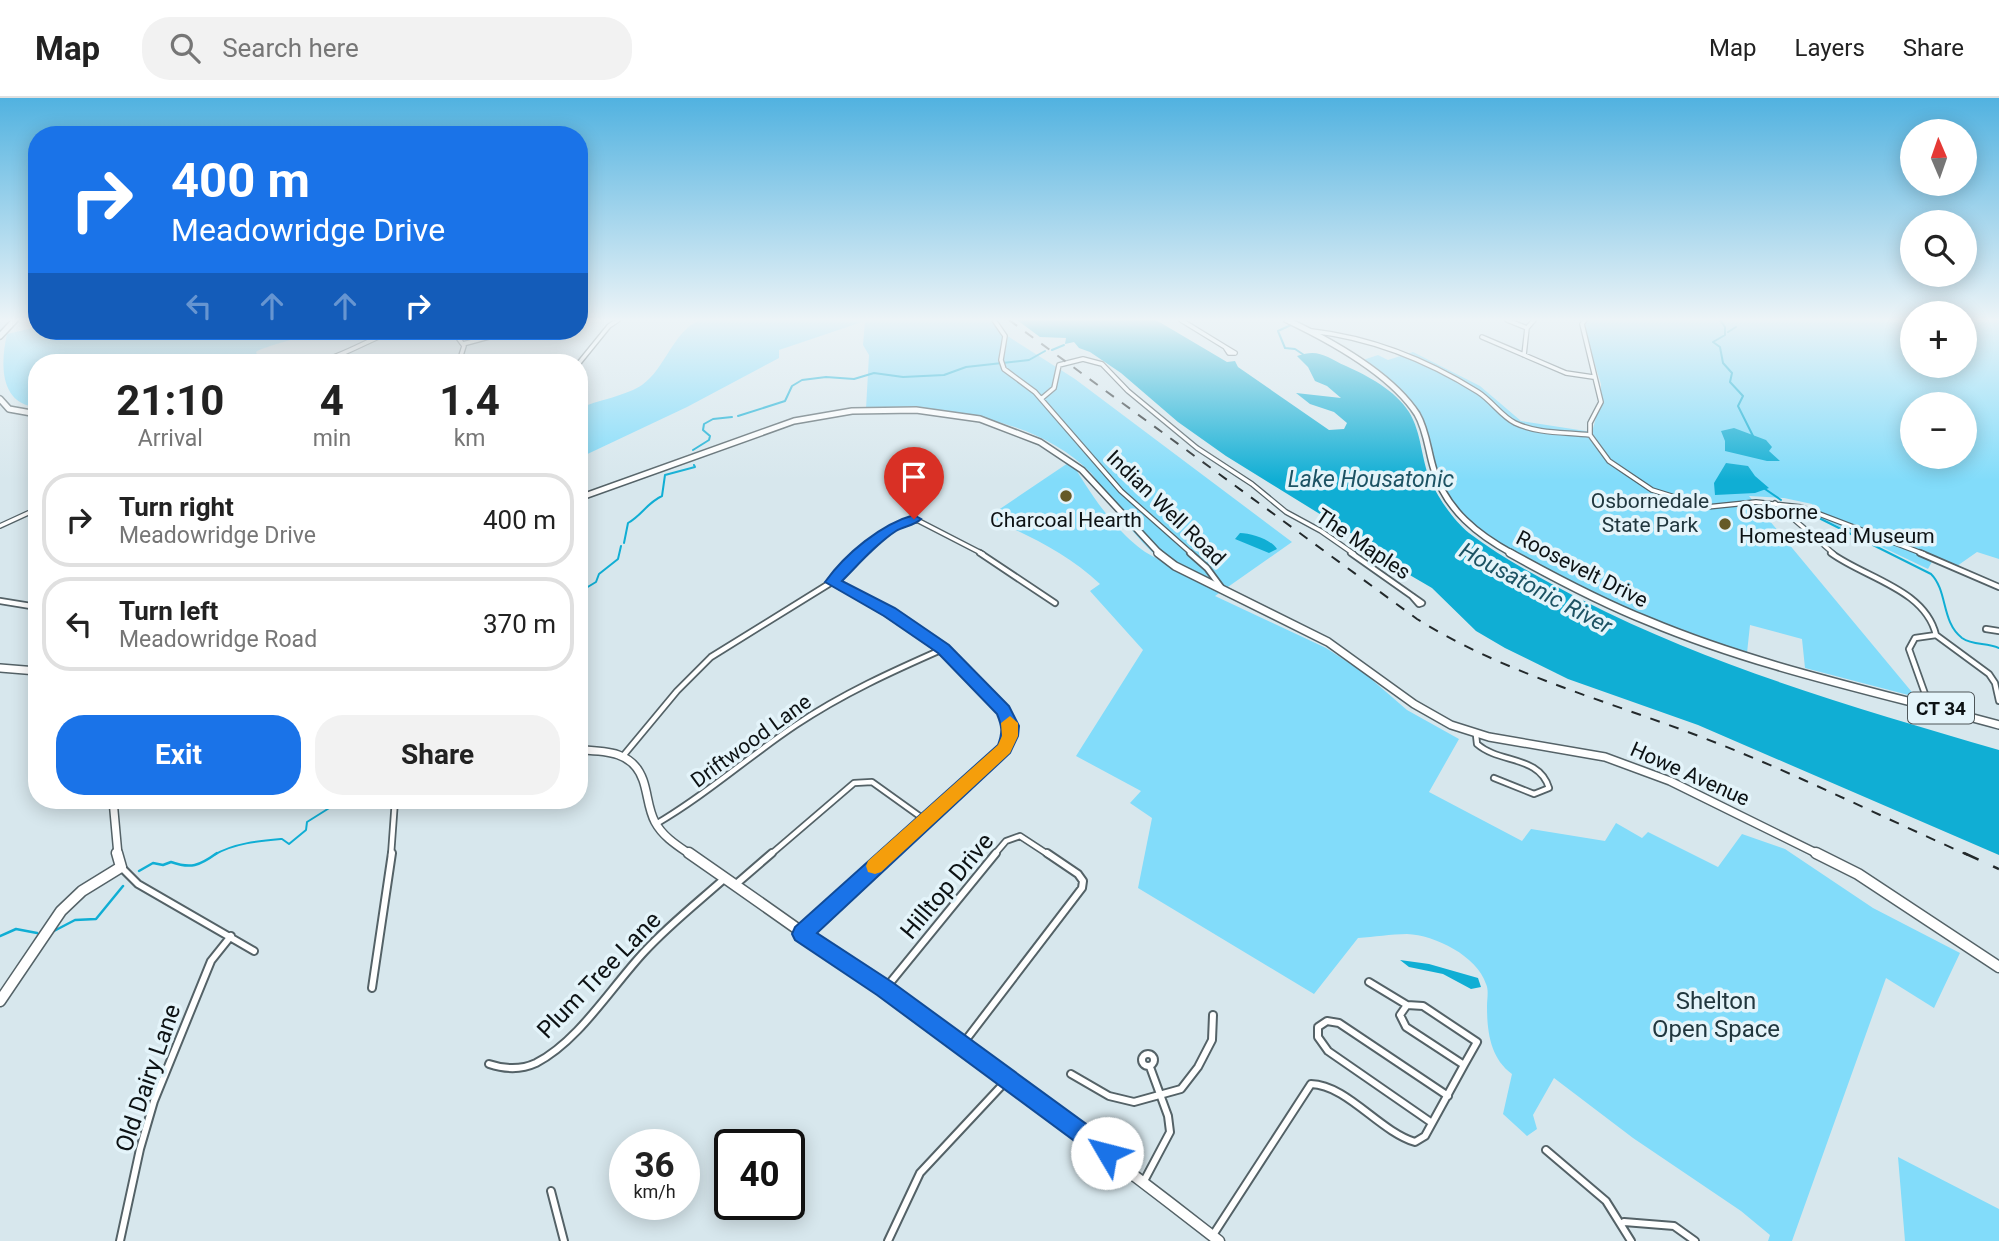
<!DOCTYPE html>
<meta charset="utf-8">
<style>
body{margin:0;font-family:Roboto,sans-serif;background:#f2f2f2;color:#222;height:100vh;display:flex;flex-direction:column;font-size:26px;white-space:nowrap}
*{box-sizing:border-box;margin:0}
p{font-size:23px;color:#767676}
.icon{flex:none;width:38px;height:38px;fill:none;stroke:currentColor;stroke-width:2;stroke-linecap:round;stroke-linejoin:round}
.map{position:relative;flex:1;overflow:hidden}
.panel{position:absolute;left:28px;top:256px;width:560px;height:455px;display:flex;flex-direction:column;background:#fff;border-radius:28px;box-shadow:0 4px 18px #0003}
.panel>*{flex:none}
.banner{position:absolute;left:28px;top:28px;width:560px;height:214px;border-radius:28px;box-shadow:0 4px 18px #0003;background:#1a73e8;color:#fff;overflow:hidden}
.needle{width:46px;rotate:358deg}
.tools{position:absolute;left:1900px;top:21px;display:grid;gap:14px}
.tools a{display:grid;place-items:center;width:77px;height:77px;border-radius:50%;background:#fff;box-shadow:0 4px 18px #0003;font-size:35px}
.speed{position:absolute;left:609px;top:1031px;display:flex;gap:14px;font-size:35px;font-weight:700;text-align:center}
.speed>*{display:grid;place-content:center;width:91px;height:91px;border-radius:50%;background:#fff;box-shadow:0 4px 18px #0003;line-height:1}
.speed small{font-size:18px;font-weight:400}
.speed .limit{border:4px solid #111;border-radius:10px;background:#fff;color:#111}
.pin{position:absolute;display:grid;place-items:center;width:60px;height:60px;color:#fff;margin:-72px -30px;border-radius:50% 50% 50% 0;rotate:-45deg;box-shadow:0 0 7px #0007}
.pin .icon{rotate:45deg}
.me{position:absolute;width:77px;margin:-38px;rotate:307deg;stroke-linejoin:round;filter:drop-shadow(0 0 5px #0008)}
.turn{display:flex;align-items:center;gap:24px;height:147px;padding:0 28px;font-size:32px}
.turn .icon{width:91px;height:91px;stroke-width:2.5}
.turn b{display:block;font-size:49px;line-height:60px}
.lanes{display:flex;align-items:center;height:66px;padding:0 28px;background:#0003;justify-content:center;gap:35px;direction:ltr}
.lanes .off{opacity:.35}
.eta{display:flex;justify-content:space-evenly;align-items:center;height:119px;text-align:center}
.eta b{font-size:42px;font-weight:700;line-height:49px}
.button{display:flex;gap:14px;margin-top:auto;padding:14px 28px}
.button a{flex:1;height:80px;border-radius:28px;background:#1a73e8;color:#fff;font-size:28px;font-weight:700;line-height:80px;text-align:center}
.button a+a{background:#f2f2f2;color:#222}
ul{padding:0;list-style:none}
li{display:flex;align-items:center;gap:21px;height:94px;margin:0 14px 10px;padding:0 14px;border:4px solid #e0e0e0;border-radius:28px}
li div{flex:1}
li b{display:block;font-size:26px}
li em{font-style:normal}
header{display:flex;align-items:center;gap:42px;box-sizing:border-box;height:98px;padding:0 35px;background:#fff;border-bottom:2px solid #e0e0e0}
header strong{font-size:33px}
nav{display:flex;gap:38px;margin-inline-start:auto;font-size:24px}
.search{width:490px;height:63px;background:#f2f2f2;display:flex;align-items:center;gap:18px;box-sizing:border-box;padding:0 24px;border-radius:28px;color:#767676;font-size:26px}
.map>svg:first-child{display:block}
.green{fill:#82dcfa;fill-rule:evenodd}
.water{fill:#10aed4}
.lines{fill:none;stroke-linecap:round;stroke-linejoin:round}
.stream-far1{stroke:#10aed4;stroke-width:2}
.stream{stroke:#10aed4;stroke-width:2.5}
.street-far2-casing{stroke:#546267;stroke-width:6}
.street-far1-casing{stroke:#546267;stroke-width:8}
.street-casing{stroke:#546267;stroke-width:10}
.secondary-far2-casing{stroke:#546267;stroke-width:8}
.secondary-far1-casing{stroke:#546267;stroke-width:10}
.secondary-casing{stroke:#546267;stroke-width:13}
.primary-far1-casing{stroke:#546267;stroke-width:8}
.primary-casing{stroke:#546267;stroke-width:10}
.street-far2{stroke:#fff;stroke-width:3.5}
.street-far1{stroke:#fff;stroke-width:4.5}
.street{stroke:#fff;stroke-width:6}
.secondary-far2{stroke:#fff;stroke-width:5}
.secondary-far1{stroke:#fff;stroke-width:7}
.secondary{stroke:#fff;stroke-width:10}
.primary-far1{stroke:#fff;stroke-width:5}
.primary{stroke:#fff;stroke-width:7}
.rail-far1{stroke:#23292b;stroke-width:2;stroke-dasharray:10 10;stroke-linecap:butt}
.rail{stroke:#23292b;stroke-width:2.5;stroke-dasharray:16 16;stroke-linecap:butt}
.route{fill:#1a73e8;stroke:#114b97;stroke-width:2}
.slow{fill:#f59e0b}
.poi-dot{fill:#655a27;stroke:#e4f4fa;stroke-width:2.5}
.labels{text-anchor:middle;stroke-width:7;stroke-linejoin:round;paint-order:stroke}
.shield{fill:#e4f4fa;stroke:#4e5659;stroke-width:2}
.shield-label{font-size:19px;font-weight:bold;fill:#0d1214}
.park-label{font-size:21px;fill:#21373e;stroke:#e4f4fa}
.street-label{font-size:21px;fill:#0d1214;stroke:#e4f4fa}
.poi-label{font-size:21px;fill:#0d1214;stroke:#e4f4fa;text-anchor:start}
.water-label{font-size:23px;font-style:italic;fill:#1d5364;stroke:#e4f4fa}
.near-street-label{font-size:24px;fill:#0d1214;stroke:#e4f4fa}
.near-park-label{font-size:24px;fill:#21373e;stroke:#e4f4fa}
</style>
<header>
<strong>Map</strong>
<div class="search"><svg class="icon" aria-label="search" viewBox="0 0 24 24"><circle cx="10" cy="10" r="6"/><path d="M15 15l6 6"/></svg>Search here</div>
<nav><a>Map</a><a>Layers</a><a>Share</a></nav>
</header>
<div class="map">
<svg width="1999" height="1143" viewBox="0 0 1999 1143">
<rect width="100%" height="100%" fill="#d7e7ed"/>
<path class="green" d="M700 222H995L1006 237 1075 281 1292 444 1215 498 1326 550 1363 574 1407 612 1459 641 1429 694 1522 743 1531 731 1605 743 1616 725 1642 740 1648 734 1718 769 1742 736 1785 751 1873 810 1960 855 1934 910 1886 880 1792 1143H1768L1770 1137 1741 1113 1633 1040 1554 980 1533 1017 1537 1031 1527 1038 1503 1016 1512 976C1490 960 1487 933 1487 908 1487 901 1489 892 1486 886 1477 858 1435 837 1407 836 1391 836 1374 839 1358 840L1314 896 1138 790 1152 720 1130 705 1141 693 1076 658 1143 552 1090 493 1100 486C1066 454 1029 438 988 419L1071 363C1090 396 1125 449 1161 462 1142 446 1123 422 1108 402 1102 393 1098 383 1091 375 1034 317 942 310 866 311L869 257 863 247 865 223 779 252V260L687 309 579 360V310C596 303 628 297 642 287 666 270 673 233 700 222Z
M1584 222H1913V268H1965V222H1999V461L1977 454 1957 468 1935 458 1928 471 1811 415 1812 406 1784 400 1749 398 1916 599 1805 570 1802 541 1750 527 1747 555 1608 505 1517 456 1473 426 1453 406 1443 391 1414 309 1360 263 1378 257 1388 262 1413 254 1480 288 1521 323 1592 334 1601 301V286L1582 226ZM1913 306H1965V359H1913Z
M37 229V233H322C308 237 262 249 256 254L260 264H37V309C0 306 0 267 7 236Z
M1898 1059 1999 1111V1143H1905Z"/>
<path class="water" d="M1017 222H1156L1227 264 1235 263 1238 269 1329 332 1344 331 1347 325 1334 314 1310 306 1296 295 1341 300 1327 288 1315 283 1308 269 1297 258C1319 250 1326 259 1346 268 1368 278 1395 292 1409 314 1422 335 1421 362 1431 384 1439 401 1454 423 1469 435 1503 461 1544 482 1582 502 1715 570 1857 610 1999 652V757L1698 627 1568 581 1505 550 1476 533 1432 490 1372 455 1357 439 1226 358 1178 324 1121 275 1090 254 1079 250 1074 244 1065 246 1066 240 1040 239Z
M1734 330 1766 342 1772 349 1769 353 1780 363H1767L1725 353V343L1721 333Z
M1726 365 1748 368 1755 378 1769 390 1755 395 1715 397 1714 385Z
M1240 435C1251 435 1272 442 1277 451L1269 455 1235 441Z
M1400 862 1429 866 1478 880 1481 889 1471 891 1443 876 1409 869Z"/>
<g class="lines">
<path class="stream-far1" d="M1720 222 1725 229V237L1713 244 1720 249 1723 265 1732 275 1730 284 1743 298 1738 308 1753 338
M1291 227 1278 233 1285 250 1295 251 1304 257
M1728 234 1736 229
M1052 252 1064 247
M738 318 785 303 792 288 802 282 826 279 854 281 874 275 903 279 944 277 966 269 1029 262 1045 253
M693 352 709 342 710 338 703 332 704 326 713 321 732 319
M1765 391 1781 402
M1805 413 1931 476C1948 493 1941 524 1962 540 1973 548 1987 544 1999 550
M624 445 628 425C642 417 647 405 662 398L665 377 695 369 694 367
M579 498 581 493 596 484 599 476 618 461 621 448
M214 757C234 745 259 743 282 741L289 746 306 732 307 724 342 702"/>
<path class="stream" d="M139 773 153 765 163 767 171 764C191 771 199 768 217 755
M52 834 75 822 96 821 123 788
M0 838 16 831 37 835"/>
<defs>
<path id="street-far2" d="M994 222 1005 238 1001 262 1004 271 1035 294 1121 393 1192 456
M1181 222 1225 249
M1507 222 1527 230
M1585 222 1582 226 1601 304 1590 325V337L1609 363 1652 392 1707 409 1756 404 1801 409 1924 456
M453 233 464 248 459 264
M1312 233C1372 240 1427 262 1478 294 1492 303 1501 318 1515 325 1538 336 1566 334 1590 337
M1482 239 1566 275 1593 279
M463 246 511 233
M1225 249 1235 255H1229Z
M1524 257 1527 230 1534 222
M319 264C345 257 368 242 393 233
M579 265 609 228 618 222
M1041 301 1054 290 1059 267 1083 261 1102 266 1128 293 1197 350 1252 386 1286 414 1321 433 1354 456
M1775 405 1834 456
M0 428 37 411
M862 456 894 428 917 422 983 456"/>
<path id="street-far1" d="M980 455 1055 505
M1190 455 1207 470 1221 489
M1351 455 1412 498
M1831 455C1865 480 1925 491 1936 537L1989 576 1995 585 1999 603
M1920 455 1999 489
M832 484C890 515 941 548 987 595 995 604 1007 612 1010 625 1012 634 1008 643 1004 651L887 757
M1412 498 1422 505 1419 506Z
M0 503 37 509
M1986 531 1999 533
M1929 607 1909 551 1915 540 1936 537
M1476 637 1477 646C1500 666 1539 657 1549 690L1534 696 1494 680
M623 658 677 593 711 559 832 484 864 455
M656 726C706 697 748 659 796 627 842 596 893 573 943 551
M391 757 395 702
M770 757 854 685 872 684 925 722
M994 757 1006 743 1020 738 1049 757"/>
<path id="street" d="M122 770 138 786 254 853
M735 787 772 755
M802 835 889 755
M1369 884 1407 907
M372 890 392 755
M885 891 996 755
M1407 907 1423 908 1477 944 1464 967 1406 929 1400 917Z
M962 947 1082 790 1083 783 1078 776 1047 755
M1142 962a6 6 0 1 1 12 0a6 6 0 1 1-12 0Z
M489 966C504 971 521 972 536 965 579 943 612 888 645 853 669 827 697 805 724 781
M1071 976 1109 998 1134 1004 1181 991 1198 969 1212 942 1213 917
M1432 1025 1328 953 1318 939V929L1327 923 1339 925 1448 998
M1546 1052 1606 1103 1631 1143
M1144 1083 1170 1034 1168 1018 1150 969
M551 1093 564 1143
M1624 1124 1674 1128 1695 1143
M1213 1137 1311 986C1347 987 1379 1033 1415 1044L1425 1038 1464 967
M120 1143 140 1051 154 1003 211 863 231 838
M888 1143 920 1075 1007 982"/>
<path id="secondary-far2" d="M0 238 15 222
M0 301 9 311 37 316
M579 400 794 323 852 313 916 312 980 321 1040 344 1082 372 1160 456"/>
<path id="secondary-far1" d="M1158 455 1175 468 1328 544 1414 606 1451 627 1489 639 1605 659 1670 683 1820 757
M0 570 37 573
M579 652C605 653 633 653 643 682 648 696 648 711 655 724 663 739 678 748 691 757
M113 702 118 757"/>
<path id="secondary" d="M689 755C869 880 1046 1008 1219 1143
M1816 755 1858 776 1999 869
M0 903 61 813 82 793 121 769 117 755"/>
<path id="primary-far1" d="M1287 222C1329 242 1391 276 1417 316 1427 333 1428 354 1434 372 1446 412 1478 437 1513 456"/>
<path id="primary" d="M1510 455C1555 480 1600 504 1648 523 1760 570 1882 595 1999 627"/>
</defs>
<use href="#street-far2" class="street-far2-casing"/>
<use href="#street-far1" class="street-far1-casing"/>
<use href="#street" class="street-casing"/>
<use href="#secondary-far2" class="secondary-far2-casing"/>
<use href="#secondary-far1" class="secondary-far1-casing"/>
<use href="#secondary" class="secondary-casing"/>
<use href="#primary-far1" class="primary-far1-casing"/>
<use href="#primary" class="primary-casing"/>
<use href="#street-far2" class="street-far2"/>
<use href="#street-far1" class="street-far1"/>
<use href="#street" class="street"/>
<use href="#secondary-far2" class="secondary-far2"/>
<use href="#secondary-far1" class="secondary-far1"/>
<use href="#secondary" class="secondary"/>
<use href="#primary-far1" class="primary-far1"/>
<use href="#primary" class="primary"/>
<path class="rail-far1" d="M1009 222 1417 521C1504 575 1601 601 1696 637 1789 672 1877 717 1968 757"/>
<path class="rail" d="M1964 755 1999 771"/>
</g>
<linearGradient id="sky" x2="0" y2="1"><stop stop-color="#51b2e0"/><stop offset="0.58" stop-color="#edf4f7"/><stop offset="1" stop-color="#edf4f7" stop-opacity="0"/></linearGradient>
<rect width="1999" height="382" fill="url(#sky)"/>
<path class="route" d="M914 417 921 421C914 428 904 428 896 433 876 446 859 466 842 483L895 510 949 547 1009 608 1019 628 1018 638 1010 655 817 835 892 884 1115 1047 1118 1055 1115 1063 1107 1067 877 897 795 842 792 836 795 829 998 647C1003 634 1002 628 997 616L938 555 884 518 825 484C845 456 881 426 914 417Z"/>
<path class="slow" d="M1010 618 1018 625V638L1010 655 881 774 875 776 868 774 866 768 868 763 998 647 1002 638 1001 625Z"/>
<g class="poi-dot">
<circle cx="1066" cy="398" r="7"/>
<circle cx="1725" cy="426" r="7"/>
</g>
<g class="labels">
<rect class="shield" x="1908" y="594.5" width="66" height="31" rx="5"/>
<g class="shield-label">
<text x="1941" y="617">CT 34</text>
</g>
<g class="park-label">
<text x="1650" y="410">Osbornedale<tspan x="1650" dy="24">State Park</tspan></text>
</g>
<g class="street-label">
<text transform="translate(1166 410) rotate(44)" y="7">Indian Well Road</text>
<text transform="translate(1363 446) rotate(34)" y="7">The Maples</text>
<text transform="translate(1582 471) rotate(27)" y="7">Roosevelt Drive</text>
<text transform="translate(751 643) rotate(-36)" y="7">Driftwood Lane</text>
<text transform="translate(1690 676) rotate(24)" y="7">Howe Avenue</text>
</g>
<g class="poi-label">
<text x="1739" y="421">Osborne<tspan x="1739" dy="24">Homestead Museum</tspan></text>
<text x="1066" y="429" text-anchor="middle">Charcoal Hearth</text>
</g>
<g class="water-label">
<text x="1371" y="389">Lake Housatonic</text>
<text transform="translate(1536 490) rotate(28)" y="8">Housatonic River</text>
</g>
<g class="near-street-label">
<text transform="translate(947 788) rotate(-50)" y="8">Hilltop Drive</text>
<text transform="translate(599 877) rotate(-46)" y="8">Plum Tree Lane</text>
<text transform="translate(148 980) rotate(-71)" y="8">Old Dairy Lane</text>
</g>
<g class="near-park-label">
<text x="1716" y="911">Shelton<tspan x="1716" dy="28">Open Space</tspan></text>
</g>
</g>
</svg>
<div class="tools">
<a><svg class="needle" viewBox="-14 -14 28 28"><path d="M0-13l5 13h-10z" fill="#e53935"/><path d="M0 13l5-13h-10z" fill="#767676"/></svg></a>
<a><svg class="icon" aria-label="search" viewBox="0 0 24 24"><circle cx="10" cy="10" r="6"/><path d="M15 15l6 6"/></svg></a>
<a>+</a>
<a>−</a>
</div>
<div class="speed"><div>36<small>km/h</small></div><div class="limit">40</div></div>
<div class="pin" style="left:914px;top:421px;background:#d93025"><svg class="icon" aria-label="arrive" viewBox="0 0 24 24"><path d="M6 21V4h12l-3 4 3 4H6"/></svg></div>
<svg class="me" style="left:1107px;top:1055px" viewBox="-20 -20 40 40"><circle r="19" fill="#fff"/><path d="M0-13L10 11 0 6-10 11z" fill="#1a73e8"/></svg>
<div class="banner">
<div class="turn"><svg class="icon" aria-label="right" viewBox="0 0 24 24"><path d="M7 20v-9h11M14 6l5 5-5 5"/></svg><div><b>400 m</b>Meadowridge Drive</div></div>
<div class="lanes"><svg class="icon off" aria-label="left" viewBox="0 0 24 24"><path d="M17 20v-9H6M10 6l-5 5 5 5"/></svg><svg class="icon off" aria-label="ahead" viewBox="0 0 24 24"><path d="M12 20V5M6 11l6-6 6 6"/></svg><svg class="icon off" aria-label="ahead" viewBox="0 0 24 24"><path d="M12 20V5M6 11l6-6 6 6"/></svg><svg class="icon" aria-label="right" viewBox="0 0 24 24"><path d="M7 20v-9h11M14 6l5 5-5 5"/></svg></div>
</div>
<section class="panel">
<div class="eta">
<div><b>21:10</b><p>Arrival</p></div>
<div><b>4</b><p>min</p></div>
<div><b>1.4</b><p>km</p></div>
</div>
<ul>
<li><svg class="icon" aria-label="right" viewBox="0 0 24 24"><path d="M7 20v-9h11M14 6l5 5-5 5"/></svg><div><b>Turn right</b><p>Meadowridge Drive</p></div><em>400 m</em></li>
<li><svg class="icon" aria-label="left" viewBox="0 0 24 24"><path d="M17 20v-9H6M10 6l-5 5 5 5"/></svg><div><b>Turn left</b><p>Meadowridge Road</p></div><em>370 m</em></li>
</ul>
<div class="button"><a>Exit</a><a>Share</a></div>
</section>
</div>
